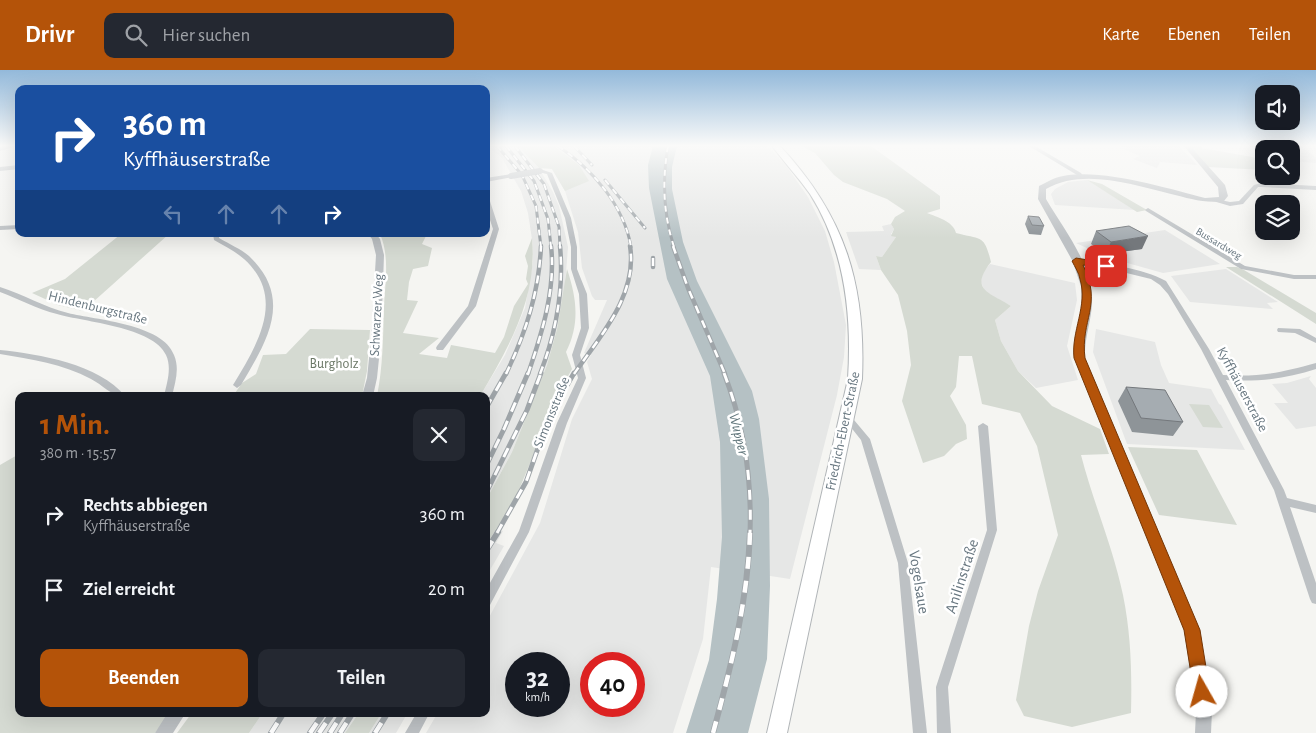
<!DOCTYPE html>
<html lang="de">
<meta charset="utf-8">
<style>
body{margin:0;font-family:"Alegreya Sans",sans-serif;background:#242831;color:#f1f3f6;height:100vh;display:flex;flex-direction:column;font-size:19px;white-space:nowrap}
*{box-sizing:border-box;margin:0}
p{font-size:16px;color:#9ea1a6}
.icon{flex:none;width:28px;height:28px;fill:none;stroke:currentColor;stroke-width:2;stroke-linecap:round;stroke-linejoin:round}
.map{position:relative;flex:1;overflow:hidden}
.details{position:absolute;left:15px;top:322px;width:475px;height:325px;display:flex;flex-direction:column;background:#171b24;border-radius:10px;box-shadow:0 5px 20px #0002}
.details>*{flex:none}
.hud{position:absolute;left:15px;top:15px;width:475px;height:152px;border-radius:10px;box-shadow:0 5px 20px #0002;background:#1a4fa0;color:#fff;overflow:hidden}
.controls{position:absolute;left:1255px;top:15px;display:grid;gap:10px}
.controls a{display:grid;place-items:center;width:45px;height:45px;border-radius:10px;background:#171b24;box-shadow:0 5px 20px #0002;font-size:25px}
.speed{position:absolute;left:505px;top:582px;display:flex;gap:10px;font-size:25px;font-weight:700;text-align:center}
.speed>*{display:grid;place-content:center;width:65px;height:65px;border-radius:50%;background:#171b24;box-shadow:0 5px 20px #0002;line-height:1}
.speed small{font-size:12px;font-weight:400}
.speed .limit{border:8px solid #d22;background:#fff;color:#111}
.pin{position:absolute;display:grid;place-items:center;width:42px;height:42px;color:#fff;margin:-21px;border-radius:10px;box-shadow:0 2px 8px #0006}
.me{position:absolute;width:55px;margin:-28px;rotate:353deg;stroke-linejoin:round;filter:drop-shadow(0 0 4px #0008)}
.turn{display:flex;align-items:center;gap:18px;height:105px;padding:0 25px;font-size:22px}
.turn .icon{width:65px;height:65px;stroke-width:2.5}
.turn b{display:block;font-size:35px;line-height:42px}
.lanes{display:flex;align-items:center;height:48px;padding:0 25px;background:#0003;justify-content:center;gap:25px;direction:ltr}
.lanes .off{opacity:.35}
.round{display:grid;place-items:center;flex:none;width:52px;height:52px;border-radius:10px;background:#242831}
.overview{display:flex;align-items:center;justify-content:space-between;height:85px;padding:0 25px}
h1{font-size:30px;font-weight:700;line-height:38px;color:#b45309}
.action{display:flex;gap:10px;margin-top:auto;padding:10px 25px}
.action a{flex:1;height:58px;border-radius:10px;background:#b45309;color:#fff;font-size:20px;font-weight:700;line-height:58px;text-align:center}
.action a+a{background:#242831;color:#f1f3f6}
ul{padding:0;list-style:none}
li{display:flex;align-items:center;gap:15px;height:75px;padding:0 25px}
li div{flex:1}
li b{display:block;font-size:19px}
li em{font-style:normal}
header{display:flex;align-items:center;gap:30px;box-sizing:border-box;height:70px;padding:0 25px;background:#b45309;color:#fff}
header strong{font-size:24px}
nav{display:flex;gap:28px;margin-inline-start:auto;font-size:18px}
.search{width:350px;height:45px;background:#242831;display:flex;align-items:center;gap:12px;box-sizing:border-box;padding:0 18px;border-radius:10px;color:#9ea1a6;font-size:19px}
.map>svg:first-child{display:block}
.built{fill:#e6e7e6;fill-rule:evenodd}
.green{fill:#d5dad2}
.water{fill:#b5c1c4}
.lines{fill:none;stroke-linecap:round;stroke-linejoin:round}
.primary-casing{stroke:#b1b5b8;stroke-width:2}
.minor{fill:#bdc1c4;fill-rule:evenodd}
.tertiary{fill:#bdc1c4;fill-rule:evenodd}
.primary{fill:#fff;fill-rule:evenodd}
.rail-far3-casing{stroke:#9fa5a9;stroke-width:3}
.rail-far2-casing{stroke:#9fa5a9;stroke-width:4.5}
.rail-far1-casing{stroke:#9fa5a9;stroke-width:5}
.rail-casing{stroke:#9fa5a9;stroke-width:6}
.rail-far3{stroke:#fff;stroke-width:2;stroke-dasharray:6;stroke-linecap:butt}
.rail-far2{stroke:#fff;stroke-width:2.5;stroke-dasharray:8;stroke-linecap:butt}
.rail-far1{stroke:#fff;stroke-width:3;stroke-dasharray:10;stroke-linecap:butt}
.rail{stroke:#fff;stroke-width:4.5;stroke-dasharray:12;stroke-linecap:butt}
.minor-bridge{stroke:#bdc1c4;stroke-width:6}
.wall{fill:#8e9498}
.shaded-wall{fill:#74787c}
.building{fill:#a5acb1;stroke:#74787c}
.route{fill:#b45309;stroke:#753606}
.labels{text-anchor:middle;stroke-width:5;stroke-linejoin:round;paint-order:stroke}
.far-street-label{font-size:11px;fill:#687780;stroke:#fff}
.street-label{font-size:14px;fill:#687780;stroke:#fff}
.park-label{font-size:14px;fill:#6b7866;stroke:#fff}
.water-label{font-size:15px;font-style:italic;fill:#63787d;stroke:#fff}
.near-street-label{font-size:16px;fill:#687780;stroke:#fff}
</style>
<header>
<strong>Drivr</strong>
<div class="search"><svg class="icon" aria-label="search" viewBox="0 0 24 24"><circle cx="10" cy="10" r="6"/><path d="M15 15l6 6"/></svg>Hier suchen</div>
<nav><a>Karte</a><a>Ebenen</a><a>Teilen</a></nav>
</header>
<div class="map">
<svg width="1316" height="663" viewBox="0 0 1316 663">
<rect width="100%" height="100%" fill="#f5f5f2"/>
<path class="built" d="M488 76H518L539 98 553 122 559 136 568 177 565 216 557 259 547 295 512 382 486 430V326H480L505 285 525 238 533 192V176L528 143 521 121 502 88Z
M554 76H767L785 94 808 127 825 161 834 192 846 255 844 287 837 325 790 509 711 497 703 569 673 663H426L437 644H486V553L540 453 572 349 592 309 587 292 591 285 584 283 607 230H595L592 226 582 198 578 162 565 121 552 99 579 95ZM516 594H559V636H516ZM591 594H634V636H591Z
M1122 76H1179L1197 95 1160 92 1157 98 1133 89 1140 86 1121 78H1124Z
M1250 76H1301L1316 88V93L1291 91V79H1264V88Z
M1087 110 1135 140 1055 135 1051 124 1055 119 1068 112Z
M891 154 894 159 891 164 896 167 882 187 876 186 881 200 859 199 846 162 884 161 882 156Z
M1165 160 1220 194 1163 203 1106 187 1076 173Z
M990 194 1075 213 1077 230 1067 276 1078 310 1036 318 1018 301 1001 271 995 250 1011 236 985 222 981 212 982 203Z
M1226 199 1278 232 1267 233 1273 239 1190 232 1171 206Z
M1096 259 1155 272 1161 295 1169 313 1211 319 1219 334 1221 335 1245 380 1127 374 1093 282Z
M1311 306 1309 309 1316 318V356L1296 359 1274 333H1288L1272 314 1287 313Z
M496 459 503 461 496 473 504 476 486 507V475Z
M262 644H358L345 663H249Z
M381 644H407L396 663H369Z"/>
<path class="green" d="M518 76H554L579 95 589 111 565 121 552 99 539 98Z
M802 76H871L940 126V139L927 143C937 147 953 151 956 163 982 170 984 164 991 192 969 220 989 222 1011 236L995 250 1001 271 1018 301 1052 336 1100 359 1109 384 1081 385C1093 432 1113 477 1123 525 1131 564 1132 603 1131 643L1072 657 1024 646 1016 630 1029 556 1038 521 1058 465 1037 376 1020 343 982 334 972 286H959L956 317 950 326 966 355 967 369 956 374 944 386 923 393 902 331 911 295 907 261 898 225 881 200 876 186 882 187 896 167 891 166 894 159 891 154 895 147 905 141 887 129 843 112 834 105 815 83Z
M1186 76H1202V78L1263 89 1264 100 1208 97Z
M1087 110 1102 114 1147 140 1137 142Z
M121 164H169L83 241 58 235 32 223 65 209Z
M380 164H427L422 174 432 178 428 196 413 199 409 212 407 230 418 231 403 263 439 268 419 284 447 288 451 275 495 283 504 267 514 236 528 214 526 209 528 196 525 186 532 168C538 227 509 277 480 326H377C383 297 383 267 384 237 385 213 390 187 380 164Z
M1226 197H1237L1244 200 1316 243V254Z
M567 199C577 229 580 254 566 282L572 299C550 336 538 376 521 415 512 437 498 456 486 475V430L512 382 547 295 557 259Z
M310 259 370 260 367 301 362 326H233L242 313 256 304 263 285 286 284Z
M1189 334 1209 335 1223 358 1203 357Z
M1128 377 1197 380 1237 455 1159 445Z
M19 384V644H170L155 663H0V395Z
M191 644H262L249 663H177Z
M358 644H381L369 663H345Z"/>
<path class="water" d="M653 76H677L672 97V119L683 172 697 211 752 321 759 349 769 429 770 516 767 589 748 663H686L709 590 717 529 722 467 720 372 710 306 667 209 649 118 648 95Z"/>
<g class="lines">
<defs>
<path id="primary" d="M772 76H780C845 146 866 214 862 309L787 663H767L848 309C852 245 845 179 810 124 798 107 784 92 772 76Z"/>
</defs>
<use href="#primary" class="primary-casing"/>
<path class="minor" d="M9 76H17L0 81V77Z
M1029 76H1035L1081 103 1083 106 1078 107 1077 105Z
M19 95V99L0 101V97Z
M540 99 552 103 571 148 577 177V199L587 224 589 258 580 285 586 308 567 353 529 462 490 535 486 536V520L519 461 557 353 578 308 572 285 581 258 579 224 571 199V177L565 148 547 104 538 102 537 101Z
M511 104 513 105V107L486 112V108Z
M1261 113 1316 116V120L1261 117H1258L1243 134 1230 136 1213 131 1216 129 1230 132 1239 131 1254 115Z
M486 126 489 128 499 159 476 236 443 280H437L436 278 437 276 468 236 493 159 486 138Z
M1148 138 1245 196 1294 205H1316V209H1294L1241 199 1146 141 1145 140Z
M19 155V159L0 160V156Z
M213 164H219V168C229 174 241 179 249 186 294 229 267 271 241 315L237 318 233 315C257 275 287 228 244 189 235 181 224 176 214 170Z
M1076 189C1103 193 1143 198 1166 211L1209 279 1223 305C1260 307 1280 303 1316 293V299C1286 309 1257 312 1226 310L1284 420 1287 428 1316 435V443L1290 437 1316 513V534L1312 533 1310 529 1274 420 1201 279 1168 224 1160 215 1151 209 1106 198 1074 192V190Z
M0 217C23 224 44 237 68 243 96 250 163 254 174 285 180 299 175 313 172 326H164C167 313 172 298 166 285 154 257 84 252 57 244 37 239 19 229 0 222Z
M1278 258 1300 259 1316 268V273L1295 263 1278 262 1277 260Z
M0 280C39 284 99 294 125 326 112 327 103 315 91 309 63 294 31 289 0 284Z
M846 343 849 344 870 369 908 493 927 663H913L898 493 861 370 842 346Z
M983 353 988 356 997 460 948 617 951 663H937L936 617 987 460 978 356Z
M416 644H429L419 663H405Z"/>
<path class="tertiary" d="M1184 76H1190L1225 115 1228 126 1224 131C1205 134 1188 128 1171 124 1132 114 1082 98 1046 119V129C1063 158 1090 191 1092 227 1093 247 1084 267 1085 288L1200 560 1212 641 1211 663H1195L1196 641 1184 560 1075 288V273L1082 235 1081 216 1072 190 1038 129 1039 116C1044 114 1048 111 1053 109 1090 94 1166 118 1205 128L1219 127 1218 117Z
M368 164H376L380 169 384 185 381 269 377 308 373 326H362L367 308 371 269 376 185 372 169Z
M167 644H185L173 663H155Z"/>
<use href="#primary" class="primary"/>
<defs>
<path id="rail-far3" d="M497 76 522 105 536 136 541 177
M506 76 534 111 548 149 551 177
M515 76 544 114 559 157 560 177
M558 76C592 99 624 135 631 177
M574 76 592 95
M668 76C662 111 663 143 674 177
M605 110 645 158"/>
<path id="rail-far2" d="M673 176 688 218 725 304
M653 188V197
M506 304C526 262 539 222 541 176
M528 304C542 263 556 219 551 176
M540 304C556 263 564 219 560 176
M574 304C600 266 638 225 630 176"/>
<path id="rail-far1" d="M724 303C744 355 752 408 750 463
M486 338 506 303
M486 396 504 359 528 303
M486 423 527 340 541 303
M497 463 526 412 549 347 574 303"/>
<path id="rail" d="M486 481 498 462
M271 663 283 644
M310 663 323 644
M319 663 332 644
M330 663 342 644
M340 663 352 644
M375 663 387 644
M713 663C731 597 748 530 750 462"/>
</defs>
<use href="#rail-far3" class="rail-far3-casing"/>
<use href="#rail-far2" class="rail-far2-casing"/>
<use href="#rail-far1" class="rail-far1-casing"/>
<use href="#rail" class="rail-casing"/>
<use href="#rail-far3" class="rail-far3"/>
<use href="#rail-far2" class="rail-far2"/>
<use href="#rail-far1" class="rail-far1"/>
<use href="#rail" class="rail"/>
<path class="minor-bridge" d="M511 106 540 101"/>
</g>
<path class="wall" d="M1028 146 1044 156 1041 165 1029 164 1025 154Z
M1096 161 1142 179 1105 184 1091 174Z
M1126 317 1183 352 1173 366 1132 362 1118 331Z"/>
<path class="shaded-wall" d="M1148 166 1142 179 1105 184 1111 172Z"/>
<path class="building" d="M1028 146 1039 147 1044 156 1032 155Z
M1129 156 1148 166 1111 172 1096 161Z
M1126 317 1165 320 1183 352 1141 348Z"/>
<linearGradient id="sky" x2="0" y2="1"><stop stop-color="#93b9da"/><stop offset="0.45" stop-color="#fafaf9"/><stop offset="1" stop-color="#fafaf9" stop-opacity="0"/></linearGradient>
<rect width="1316" height="168" fill="url(#sky)"/>
<path class="route" d="M1076 188 1106 193 1110 196 1106 198 1083 195C1103 235 1080 250 1085 288L1200 560 1210 622 1208 628 1202 630 1196 628 1194 622 1184 560 1074 288C1071 261 1088 236 1080 209 1079 203 1075 197 1072 191Z"/>
<g class="labels">
<g class="far-street-label">
<text transform="translate(1219 173) rotate(31)" y="4">Bussardweg</text>
</g>
<g class="street-label">
<text transform="translate(98 237) rotate(14)" y="5">Hindenburgstraße</text>
<text transform="translate(376 245) rotate(-87)" y="5">Schwarzer Weg</text>
<text transform="translate(1243 319) rotate(62)" y="5">Kyffhäuserstraße</text>
<text transform="translate(551 342) rotate(-68)" y="5">Simonsstraße</text>
<text transform="translate(842 361) rotate(-78)" y="5">Friedrich-Ebert-Straße</text>
</g>
<g class="park-label">
<text x="334" y="298">Burgholz</text>
</g>
<g class="water-label">
<text transform="translate(739 364) rotate(76)" y="5">Wupper</text>
</g>
<g class="near-street-label">
<text transform="translate(961 506) rotate(-72)" y="6">Anilinstraße</text>
<text transform="translate(920 512) rotate(81)" y="6">Vogelsaue</text>
</g>
</g>
</svg>
<div class="controls">
<a><svg class="icon" aria-label="sound" viewBox="0 0 24 24"><path d="M4 9h4l5-4v14l-5-4H4zM17 9q2 3 0 6"/></svg></a>
<a><svg class="icon" aria-label="search" viewBox="0 0 24 24"><circle cx="10" cy="10" r="6"/><path d="M15 15l6 6"/></svg></a>
<a><svg class="icon" aria-label="layers" viewBox="0 0 24 24"><path d="M12 4l9 5-9 5-9-5zM3 14l9 5 9-5"/></svg></a>
</div>
<div class="speed"><div>32<small>km/h</small></div><div class="limit">40</div></div>
<div class="pin" style="left:1106px;top:196px;background:#d93025"><svg class="icon" aria-label="arrive" viewBox="0 0 24 24"><path d="M6 21V4h12l-3 4 3 4H6"/></svg></div>
<svg class="me" style="left:1202px;top:622px" viewBox="-20 -20 40 40"><circle r="19" fill="#fff"/><path d="M0-13L10 11 0 6-10 11z" fill="#b45309"/></svg>
<div class="hud">
<div class="turn"><svg class="icon" aria-label="right" viewBox="0 0 24 24"><path d="M7 20v-9h11M14 6l5 5-5 5"/></svg><div><b>360 m</b>Kyffhäuserstraße</div></div>
<div class="lanes"><svg class="icon off" aria-label="left" viewBox="0 0 24 24"><path d="M17 20v-9H6M10 6l-5 5 5 5"/></svg><svg class="icon off" aria-label="ahead" viewBox="0 0 24 24"><path d="M12 20V5M6 11l6-6 6 6"/></svg><svg class="icon off" aria-label="ahead" viewBox="0 0 24 24"><path d="M12 20V5M6 11l6-6 6 6"/></svg><svg class="icon" aria-label="right" viewBox="0 0 24 24"><path d="M7 20v-9h11M14 6l5 5-5 5"/></svg></div>
</div>
<section class="details">
<div class="overview"><div><h1>1 Min.</h1><p>380 m · 15:57</p></div><a class="round"><svg class="icon" aria-label="close" viewBox="0 0 24 24"><path d="M6 6l12 12M18 6L6 18"/></svg></a></div>
<ul>
<li><svg class="icon" aria-label="right" viewBox="0 0 24 24"><path d="M7 20v-9h11M14 6l5 5-5 5"/></svg><div><b>Rechts abbiegen</b><p>Kyffhäuserstraße</p></div><em>360 m</em></li>
<li><svg class="icon" aria-label="arrive" viewBox="0 0 24 24"><path d="M6 21V4h12l-3 4 3 4H6"/></svg><div><b>Ziel erreicht</b></div><em>20 m</em></li>
</ul>
<div class="action"><a>Beenden</a><a>Teilen</a></div>
</section>
</div>
